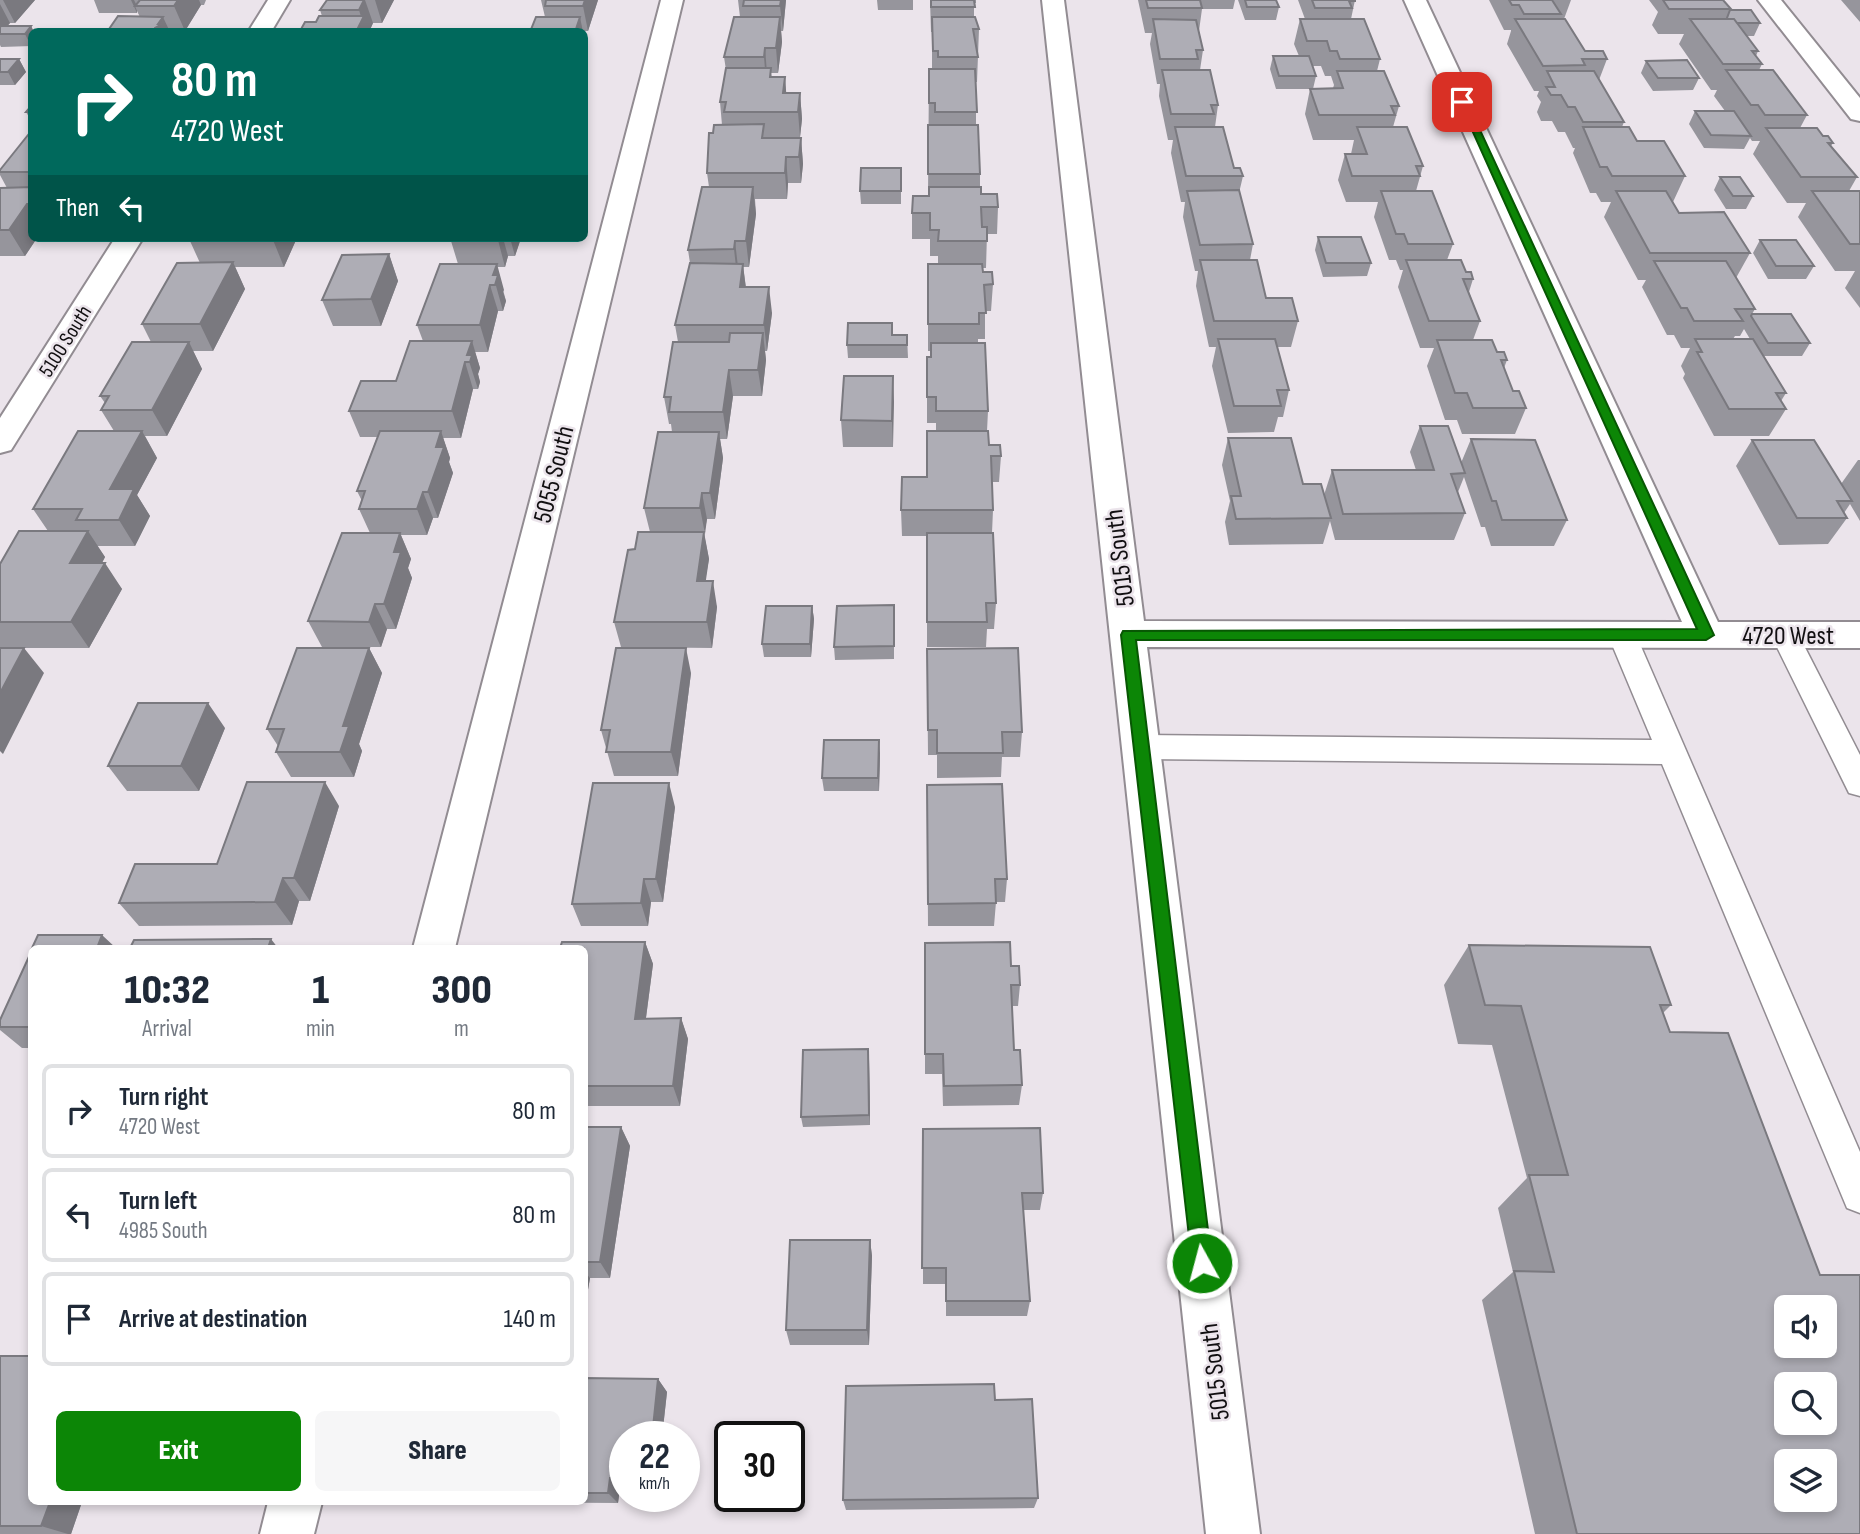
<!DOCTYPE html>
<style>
body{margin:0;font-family:"Sofia Sans Condensed",sans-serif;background:#f6f6f7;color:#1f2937;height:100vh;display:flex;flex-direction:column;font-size:26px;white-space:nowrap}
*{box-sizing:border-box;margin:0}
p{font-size:23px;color:#747a83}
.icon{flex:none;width:38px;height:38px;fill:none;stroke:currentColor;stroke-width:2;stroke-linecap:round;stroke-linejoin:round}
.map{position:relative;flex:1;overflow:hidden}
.sheet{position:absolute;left:28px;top:945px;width:560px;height:560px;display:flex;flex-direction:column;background:#fff;border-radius:10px;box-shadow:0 4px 10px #0003}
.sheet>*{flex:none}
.hud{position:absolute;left:28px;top:28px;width:560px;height:214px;border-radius:10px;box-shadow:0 4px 10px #0003;background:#00695c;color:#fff;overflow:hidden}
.tools{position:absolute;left:1774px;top:1295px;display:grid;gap:14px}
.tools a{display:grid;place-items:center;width:63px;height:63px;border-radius:10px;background:#fff;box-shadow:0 4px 10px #0003;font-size:35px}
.speed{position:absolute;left:609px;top:1421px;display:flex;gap:14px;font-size:35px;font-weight:700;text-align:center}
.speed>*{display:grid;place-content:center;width:91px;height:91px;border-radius:50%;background:#fff;box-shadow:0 4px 10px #0003;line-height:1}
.speed small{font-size:18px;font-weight:400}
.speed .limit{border:4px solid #111;border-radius:10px;background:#fff;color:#111}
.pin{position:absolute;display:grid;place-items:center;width:60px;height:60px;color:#fff;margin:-30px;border-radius:14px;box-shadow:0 4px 10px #0006}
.me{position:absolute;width:77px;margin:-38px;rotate:353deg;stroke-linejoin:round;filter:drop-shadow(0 0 5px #0008)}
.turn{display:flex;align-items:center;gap:24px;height:147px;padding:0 28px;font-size:32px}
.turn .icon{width:91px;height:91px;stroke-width:2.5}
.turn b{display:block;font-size:49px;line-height:60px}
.then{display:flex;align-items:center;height:66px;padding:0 28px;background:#0003;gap:14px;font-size:26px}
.eta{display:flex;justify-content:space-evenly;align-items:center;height:119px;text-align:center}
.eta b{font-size:42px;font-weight:800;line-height:49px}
.primary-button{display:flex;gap:14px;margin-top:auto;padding:14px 28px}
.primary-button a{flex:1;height:80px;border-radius:10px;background:#0c8606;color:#fff;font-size:28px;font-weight:800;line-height:80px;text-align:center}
.primary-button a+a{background:#f6f6f7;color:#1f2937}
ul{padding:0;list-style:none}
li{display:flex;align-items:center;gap:21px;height:94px;margin:0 14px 10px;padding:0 14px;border:4px solid #e0e1e3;border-radius:10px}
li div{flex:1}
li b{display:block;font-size:26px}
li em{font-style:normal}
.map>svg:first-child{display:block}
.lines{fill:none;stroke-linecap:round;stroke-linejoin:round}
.service-casing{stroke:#928c92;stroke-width:3}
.minor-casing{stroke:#928c92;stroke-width:4}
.service{fill:#fff;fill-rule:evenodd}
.minor{fill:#fff;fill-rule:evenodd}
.wall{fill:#96959c;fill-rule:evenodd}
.shaded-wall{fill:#7a797f}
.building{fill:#aeadb5;stroke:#7a797f;stroke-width:2;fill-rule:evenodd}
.route{fill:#0c8606;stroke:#085704;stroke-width:2}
.labels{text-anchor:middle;stroke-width:5;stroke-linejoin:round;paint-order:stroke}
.far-street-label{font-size:21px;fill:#110f11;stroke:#ebe4eb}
.street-label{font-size:26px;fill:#110f11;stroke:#ebe4eb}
</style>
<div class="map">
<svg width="1860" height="1534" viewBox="0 0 1860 1534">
<rect width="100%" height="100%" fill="#ebe4eb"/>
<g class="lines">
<defs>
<path id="service" d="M1622 625 1632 628 1636 635 1860 1152V1213L1847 1208 1662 764 1142 759 1132 755 1127 747 1132 739 1142 735 1652 740 1608 635 1612 628Z
M1785 625 1795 628 1860 755V796L1849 793 1771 635 1775 628Z"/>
<path id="minor" d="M268 0H290L271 32H248Z
M661 0H683L455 948H413Z
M1042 0H1064L1144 621 1682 622 1404 0H1426L1718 622H1860V648L1147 647 1260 1534H1206Z
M1758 0H1781L1860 98V121L1851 119Z
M115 238H143L11 450 0 453V418Z
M268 1502H322L314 1534H260Z"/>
</defs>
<use href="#service" class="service-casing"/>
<use href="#minor" class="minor-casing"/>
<use href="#service" class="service"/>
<use href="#minor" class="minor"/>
</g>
<path class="wall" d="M0 0H35L15 23H10L7 26H31L34 32H32V46L1 47 0 45Z
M94 0H206L204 5H201L185 31 170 32H107L140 17 137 11V13H99Z
M327 0H394L382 23H373L369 32 300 31 316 22 322 16 320 10Z
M541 0H598L588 31 530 32 545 17Z
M738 0H786L783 31H781L782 42 778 73H771L772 77H785L786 93H800L802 119 800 137H765L801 138 803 164 801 183H788L787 199H755L756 214 749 267H743L746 287 772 313 767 351H765L766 360 762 396H733L727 439H720L723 458 715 519H707L704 534 709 559 705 581 717 607 712 648 621 647 614 622 650 532 644 508 672 432 671 424H669L664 397 678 342 675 325 690 263 688 250 709 187 707 173 713 133 722 125 720 102 726 70 724 57 740 17Z
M877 0H913V10H878Z
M930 0H976V3H974V17L979 29 977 82H976V125L980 174V187L981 194 998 207 997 234H987L986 268H982L983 272 993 284 991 311H985V339H978V343L988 411 987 431 989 445 1001 456 999 482H992L993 510 992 533 996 603 994 629H987L986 647H927V536H902L901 510 927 477 936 431V423H927V357H931V351H928V264H938V256H930V239H912V213L928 196 929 69H932V32H931Z
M1138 0H1235L1233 9H1202L1199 31 1203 50 1200 70 1218 105 1215 127 1234 168 1243 176 1239 193 1253 244 1250 260 1266 298 1298 321 1291 347H1277L1289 390 1283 417H1278L1274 432 1228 433 1212 366 1216 347H1209L1196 286 1198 271H1195L1183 217 1185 202H1181L1171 153 1173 140H1168L1159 96 1160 84H1157L1150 44 1152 33H1145Z
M1238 0H1276L1279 7 1276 20H1245Z
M1298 0H1355L1351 19 1380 59 1377 71 1399 106 1393 127 1423 166 1416 191 1453 244 1447 260 1466 272 1473 279 1469 292 1480 321 1473 340 1497 352 1507 360 1504 368 1513 391 1526 408 1515 434H1462L1457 420H1445L1427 366 1434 348H1420L1398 287 1403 270H1400L1396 260H1389L1374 217 1378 202H1346L1338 180 1345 154H1351L1354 140H1313L1305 114 1310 89H1276L1270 69 1273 56H1299L1294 44 1300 19H1305ZM1313 66H1321L1325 76H1331L1334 85 1333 88 1313 89 1316 76Z
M1489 0H1571L1564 19 1585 51 1607 59 1599 80 1624 122 1622 127 1637 141 1685 176 1673 202 1679 213 1750 253 1736 278 1755 309 1752 314 1810 343 1802 356H1764L1786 393 1781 401 1786 409 1769 436H1714L1683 378 1685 374 1681 366 1690 348H1681L1674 335H1667L1642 287 1646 280H1638L1604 217 1611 202H1601L1596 193H1590L1573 153 1575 148H1573L1565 132H1558L1552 121H1541L1537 112 1541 102 1537 96 1539 91H1534L1507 44 1511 31V30H1504ZM1744 329 1750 339H1733L1735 336H1740Z
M1649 0H1723L1731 9 1730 10 1760 23 1754 36H1746L1758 51 1756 56 1762 64 1759 70 1807 115 1800 128 1823 136 1833 143 1831 146 1857 177 1849 191H1860V308L1845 288 1855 271H1835L1798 217 1806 203H1787L1753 154 1760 141H1752L1750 138 1744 149 1704 148 1689 124 1695 111H1725L1714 96 1717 90H1711L1679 44 1684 34H1658L1652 25 1658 12Z
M1841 0H1860V22Z
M0 59H19L26 72 15 85H0Z
M1646 61 1699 78 1693 90 1653 91 1641 73Z
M32 105V122L26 112Z
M32 130V238H37L25 256H0V188H7L0 175V170Z
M901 168V204H861L860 191Z
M1720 177 1753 196 1746 209H1726L1714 190Z
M1318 237 1371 263 1367 276 1323 277 1315 250Z
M192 238H295L296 240 284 267H235L245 289 213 351H193L202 369 167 436H145L157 458 137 495 150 516 135 546H97L105 557 102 563 122 589 89 648H0V564L48 531 33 509 114 431 101 410 105 403 100 396 151 342 142 324 200 263 190 241Z
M452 238H521L515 256H508L505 267H497L506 301 503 311H498L488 352H475L480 368 478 374 480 382 478 389H473L461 438H443L450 458 449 462 453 473 438 518H433L427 535H401L411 559 408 568 412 578 396 629H387L381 647H322L308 621 370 533 359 509 362 501 357 491 377 437H360L349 411 396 381 423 341 417 325 458 264 451 241Z
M1760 240 1814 266 1806 279H1768L1753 253Z
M389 254 398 281 381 326H333L322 300Z
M892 335H907L908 358H848L847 345Z
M893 376V447H843L841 420Z
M1420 426 1461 463 1471 439 1567 520 1554 546H1491L1485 527H1481L1464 477 1458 492 1465 513 1454 540H1335L1330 521 1323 544 1229 545 1225 522 1230 501 1222 465 1228 438 1303 484 1324 495 1332 470H1416L1410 452Z
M1752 440 1841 484 1858 460H1860V521L1850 504 1844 513 1847 518 1828 544 1779 545 1736 466Z
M894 605V659L835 660 834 647Z
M812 606 814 619 811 657H764L762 644Z
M369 648 382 673 359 744 362 751 354 777H291L276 752 278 746 267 729Z
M927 649 1022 732 1020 757H1002L1001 777 937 778V755H928Z
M691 673 678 776H614L601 730Z
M225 728 199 791H127L108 766Z
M880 753 879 791H824L822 778Z
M927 785 1007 879 1005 902H996L994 926H928Z
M339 806 310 901H299L292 925 139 926 119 903 217 864Z
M675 807 663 902H651L648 926H581L572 904Z
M645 942 653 964 646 1018H681L688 1039 680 1106H584V948Z
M925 943 1011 966 1020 985 1018 1006H1012L1014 1050 1022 1085 1019 1105 943 1106 942 1074H925Z
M1469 945 1671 1005 1663 1013 1860 1534H1535L1482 1300 1513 1272 1498 1208 1527 1178 1492 1045 1458 1044 1444 985Z
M32 950V1048H22L0 1030V1020Z
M869 1059 870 1125 803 1127 801 1117Z
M584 1127H621L630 1146 610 1278H590L584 1313Z
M923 1129 1043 1193 1040 1210H1023L1030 1301 1027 1316H946V1284H923Z
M870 1240 872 1256 869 1345H790L786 1330Z
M0 1356 32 1502H82L71 1534H0Z
M584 1378 658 1379 667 1392 662 1437H625V1488H620L618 1503 465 1502H584Z
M1038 1498 1034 1508 846 1510 843 1500Z"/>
<path class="shaded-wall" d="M3 0H35L15 23Z
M131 0H134L137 6H135L137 11V13Z
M178 0H199L201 5 185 31 174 6Z
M364 0H365L373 23 369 32H356L362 20 359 10Z
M375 0H394L382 23Z
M585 0H598L588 31 583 6Z
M781 0H786L783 31 780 6Z
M0 4 10 23 3 31 0 25Z
M163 17 170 32H153L158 24Z
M580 17 583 32H575Z
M780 17 782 42 778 73 776 48Z
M31 26 34 32H32L31 46 25 34Z
M765 48 767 73 766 82 764 57Z
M19 59 26 72 15 85 8 72Z
M785 77 787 103 783 93Z
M800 93 802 119 800 137 798 112Z
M801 138 803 164 801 183 799 157Z
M786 157 788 183 787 199 785 173Z
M753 187 756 214 749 267 746 241Z
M27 204 32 211V238H37L25 256 9 230Z
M274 238H295L296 240 284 267 273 240Z
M498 238H503L508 256 505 267 498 240Z
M510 238H521L515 256Z
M735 241 738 267 737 276 734 249Z
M389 254 398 281 381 326 371 299Z
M233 262 245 289 213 351 200 324Z
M497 264 504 290 503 292 506 301 503 311 493 275Z
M743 264 746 290 740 287Z
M490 285 498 311 488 352 480 325Z
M769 287 772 313 767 351 764 325Z
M763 333 766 360 762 396 758 370Z
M472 341 480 368 478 374 480 382 478 389 467 355Z
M189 342 202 369 167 436 152 410Z
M465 362 473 389 461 438 452 411Z
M729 370 733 396 727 439 723 412Z
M893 376 894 402 893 447 892 421Z
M142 431 157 458 137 495 150 516 135 546 119 520 110 489Z
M441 431 450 458 449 462 453 473 438 518 428 492 436 447Z
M719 432 723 458 715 519 710 493Z
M423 492 433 518 427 535 417 509Z
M702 493 707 519 705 534 700 508Z
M88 531 105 557 88 589 70 563Z
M704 532 709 559 702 607 697 581Z
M400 533 411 559 408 568 412 578 396 629 384 604 394 552Z
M105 563 122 589 89 648 71 622Z
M713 581 717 607 712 648 707 622Z
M375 604 387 629 381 647 369 622Z
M812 606 814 619 811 657 810 644Z
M24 648 44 673 3 754 0 751V693Z
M369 648 382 673 359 744 362 751 354 777 340 752 343 726Z
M686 648 691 673 678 776 671 752Z
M208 703 225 728 199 791 181 766Z
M879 740 880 753 879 791 878 778Z
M325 782 339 806 310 901 294 878Z
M669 783 675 807 663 902 656 879Z
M283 878 299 901 292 925 275 902Z
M644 879 651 902 648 926 641 903Z
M102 935 116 948H97Z
M271 939 278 948H268Z
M645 942 653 964 643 1040 635 1019Z
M681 1018 688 1039 680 1106 673 1086Z
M868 1049 869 1059 870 1125 869 1115Z
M621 1127 630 1146 610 1278 600 1262Z
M870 1240 872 1256 869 1345 867 1330Z
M584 1271 590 1278 584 1313Z
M658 1379 667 1392 662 1437H652Z
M610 1478 620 1488 618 1503 608 1493Z
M50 1502H82L71 1534H68L41 1526Z"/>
<path class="building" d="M140 0H178L174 6H135Z
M327 0H364L359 10H320Z
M546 0H585L583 6H545Z
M744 0H781L780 6H743Z
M931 0H974L975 7H931Z
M1146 0H1200L1202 8H1148Z
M1245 0H1276L1279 7H1247Z
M1312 0H1355V1H1349L1352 8H1315Z
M1509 0H1552L1561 14H1524L1519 5H1512Z
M1663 0H1723L1731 9H1669Z
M1730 10H1751L1760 23H1737L1734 19H1727V18Z
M118 16 163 17 158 24H162L155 28 153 32H107Z
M319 16H364L356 32 300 31 305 22H316Z
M536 17H580L575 32H530Z
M734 17H780L776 48H765L764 57H724Z
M932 17H975L979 29H973L978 57H938V51H933Z
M1153 19 1196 20 1203 50H1196L1198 59H1160Z
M1300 19H1364L1380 59H1340L1337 51H1330L1327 41H1307Z
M1515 19H1565L1585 51H1603L1607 59H1582L1585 65 1543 66Z
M1690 19H1734L1758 51H1752L1762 64H1723Z
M1 26H31L25 34H0V27Z
M1273 56H1309L1316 76H1279Z
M0 59H19L8 72H0Z
M1687 60 1699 78H1658L1646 61Z
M726 68H771L770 77H785L783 93H800L798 112H724L726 102H720Z
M929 69H975L977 112H935V103H929Z
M1162 70H1210L1218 105H1211L1214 114H1171Z
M1726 70H1773L1807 115H1765L1758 105H1751Z
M1337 71H1384L1399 106H1391L1395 115H1319L1310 89 1343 88Z
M1547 71H1594L1624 122H1583L1575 107H1568L1561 95H1551L1546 87H1555Z
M32 105V112H26Z
M1695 111H1734L1751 136 1711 135Z
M764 124 762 138H801L799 157H786L785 173H707L709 133H713L714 125Z
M928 125H978L980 174H928Z
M1175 127H1223L1234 168H1240L1243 176H1186Z
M1357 127H1407L1423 166H1416L1420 176H1352L1345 154H1367Z
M1583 127H1629L1637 141H1664L1685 176H1612L1607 167H1600Z
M1766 128H1817L1823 136H1828L1833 143H1828L1857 177H1801Z
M32 130V172H0V170Z
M861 168H901V191H860Z
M1720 177H1740L1753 196H1733Z
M32 187V204H27L9 230H0V188Z
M702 187H753L746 241H735L734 249 688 250Z
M929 187H981V194H997L998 207H981L982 227H987V241H938L939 230H930V213H912L913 196H929Z
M1239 190 1253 244 1200 245 1187 191Z
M1381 191H1432L1453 244H1408L1404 234H1396Z
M1616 191H1666L1679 213 1724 212 1750 253H1650Z
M1812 191H1860V244H1850Z
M1318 237H1361L1371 263H1326Z
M192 238H274L273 240 190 241Z
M452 238H498V240L451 241Z
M1760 240H1796L1814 266H1776Z
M389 254 371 299 322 300 342 255Z
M1200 260H1257L1266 298H1292L1298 321H1214Z
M1406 260H1461L1466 272H1471L1473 279H1463L1480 321H1429Z
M1654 261H1726L1755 309H1735L1743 321H1694L1687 308H1681Z
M233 262 200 324H142L177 263Z
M690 263 743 264 740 287H769L764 325H675Z
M440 264H497L493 275H498L495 285H490L480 325H417Z
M928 264H982L983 272H992L993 284 984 285 986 313H979V324H928Z
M1752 314H1791L1810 343H1768L1751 316Z
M848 323H892V335H907V345H847Z
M730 333H763L758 370H729L723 412H669L671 397H664L673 342H729Z
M1218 339H1275L1289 390H1277L1281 406H1234Z
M1695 339H1753L1786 393H1776L1786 409H1729L1697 352H1702Z
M1437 340H1492L1497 352H1504L1507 360H1501L1513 391H1519L1526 408H1473L1467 393H1455Z
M410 341H472L467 355H472L470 362H465L452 411H349L361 381H396Z
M132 342H189L152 410H101L109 396H100Z
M931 343H985L988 411H936V397H927V357H931Z
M844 376H893L892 421 841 420Z
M1420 426H1448L1465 473 1451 474 1465 513 1343 514 1332 470H1434Z
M78 431H142L110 489H134L119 520H76L82 509H33Z
M380 431H441L436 447H444L428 492H423L417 509H359L365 491H357Z
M927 431H988L989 445H1000L1001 456H991L993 510H901L902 477H927Z
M658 432H719L710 493H702L700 508H644Z
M1228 438H1291L1303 484H1321L1331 518 1236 519 1231 496H1241Z
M1471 439 1535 440 1567 520H1502L1496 501H1492Z
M1752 440H1814L1852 501H1837L1847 518H1797Z
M19 531H88L70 563H105L71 622H0V564Z
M638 532H704L697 581H713L707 622H614L628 550 635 549Z
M342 533H400L394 552H401L384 604H375L369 622 308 621Z
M927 533H993L996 603H986L987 622H927Z
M894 605V646L834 647 837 606Z
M766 606H812L810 644H762Z
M0 648H24L0 693Z
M297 648H369L343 726H349L340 752H276L284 729H267Z
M616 648H686L671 752H606L610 730H601Z
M1018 648 1022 732H1002L1003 753H937V730H928L927 649Z
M138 703H208L181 766H108Z
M824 740H879L878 778H822Z
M247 782H325L294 878H283L275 902 119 903 135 864H217Z
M593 783H669L656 879H644L641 903 572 904Z
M1002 784 1007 879H995L996 903 928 904 927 785Z
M38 935H102L97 948H32Z
M271 939 268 948H130L134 940Z
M562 942H645L635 1019 681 1018 673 1086H584V948H560Z
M1010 942 1011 966H1019L1020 985H1011L1014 1050H1020L1022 1085 944 1086 943 1054H925V943Z
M1469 945 1650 947 1671 1005H1660L1670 1032 1728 1033 1820 1275H1860V1534H1577L1514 1271 1554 1272 1529 1175H1568L1521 1006 1485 1005ZM1787 1307H1825V1346H1787ZM1787 1384H1825V1423H1787ZM1787 1461H1825V1500H1787Z
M32 950V1027H0V1020Z
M868 1049 869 1115 801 1117 803 1050Z
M584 1127H621L600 1262H584Z
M1040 1128 1043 1193H1022L1030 1301H946V1268H922L923 1129Z
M790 1240H870L867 1330H786Z
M0 1356H32V1502H50L41 1526H0Z
M584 1378 658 1379 652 1437H625V1478H610L608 1493H584Z
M994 1384 995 1400 1032 1399 1038 1498 843 1500 846 1386Z"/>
<path class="route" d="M1458 99 1467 102 1714 635 1706 640H1136L1212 1263 1209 1270 1202 1273 1195 1270 1192 1263 1121 635 1123 631 1697 629Z"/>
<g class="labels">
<g class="far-street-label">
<text transform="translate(65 341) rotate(-58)" y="7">5100 South</text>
</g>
<g class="street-label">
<text transform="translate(553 474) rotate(-76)" y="9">5055 South</text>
<text transform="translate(1119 558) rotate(-97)" y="9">5015 South</text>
<text x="1788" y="644">4720 West</text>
<text transform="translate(1214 1372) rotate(-97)" y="9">5015 South</text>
</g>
</g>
</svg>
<div class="tools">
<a><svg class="icon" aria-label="sound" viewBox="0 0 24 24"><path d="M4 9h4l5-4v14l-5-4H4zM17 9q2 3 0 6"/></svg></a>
<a><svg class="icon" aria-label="search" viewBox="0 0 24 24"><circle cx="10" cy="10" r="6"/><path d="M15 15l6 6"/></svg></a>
<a><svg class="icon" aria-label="layers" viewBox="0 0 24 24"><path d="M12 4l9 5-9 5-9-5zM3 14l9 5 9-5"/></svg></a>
</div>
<div class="speed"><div>22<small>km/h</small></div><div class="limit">30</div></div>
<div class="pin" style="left:1462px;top:102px;background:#d93025"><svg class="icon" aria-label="arrive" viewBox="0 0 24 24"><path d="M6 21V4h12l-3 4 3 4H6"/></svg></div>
<svg class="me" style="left:1202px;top:1263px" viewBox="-20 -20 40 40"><circle r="17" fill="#0c8606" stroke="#fff" stroke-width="3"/><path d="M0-11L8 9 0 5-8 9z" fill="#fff"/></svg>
<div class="hud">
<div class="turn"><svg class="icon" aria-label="right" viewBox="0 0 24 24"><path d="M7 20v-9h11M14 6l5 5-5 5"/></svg><div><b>80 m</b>4720 West</div></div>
<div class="then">Then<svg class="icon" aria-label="left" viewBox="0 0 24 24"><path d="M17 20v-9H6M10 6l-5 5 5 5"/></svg></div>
</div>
<section class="sheet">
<div class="eta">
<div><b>10:32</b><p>Arrival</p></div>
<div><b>1</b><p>min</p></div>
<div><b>300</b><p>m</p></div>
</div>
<ul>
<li><svg class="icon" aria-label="right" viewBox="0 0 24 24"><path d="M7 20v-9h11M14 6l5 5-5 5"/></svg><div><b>Turn right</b><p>4720 West</p></div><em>80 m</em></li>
<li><svg class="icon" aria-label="left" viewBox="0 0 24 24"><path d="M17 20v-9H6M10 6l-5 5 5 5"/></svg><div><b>Turn left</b><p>4985 South</p></div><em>80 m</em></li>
<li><svg class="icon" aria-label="arrive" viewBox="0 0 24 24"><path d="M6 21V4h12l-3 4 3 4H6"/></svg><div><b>Arrive at destination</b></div><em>140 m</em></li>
</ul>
<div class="primary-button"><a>Exit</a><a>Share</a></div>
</section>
</div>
